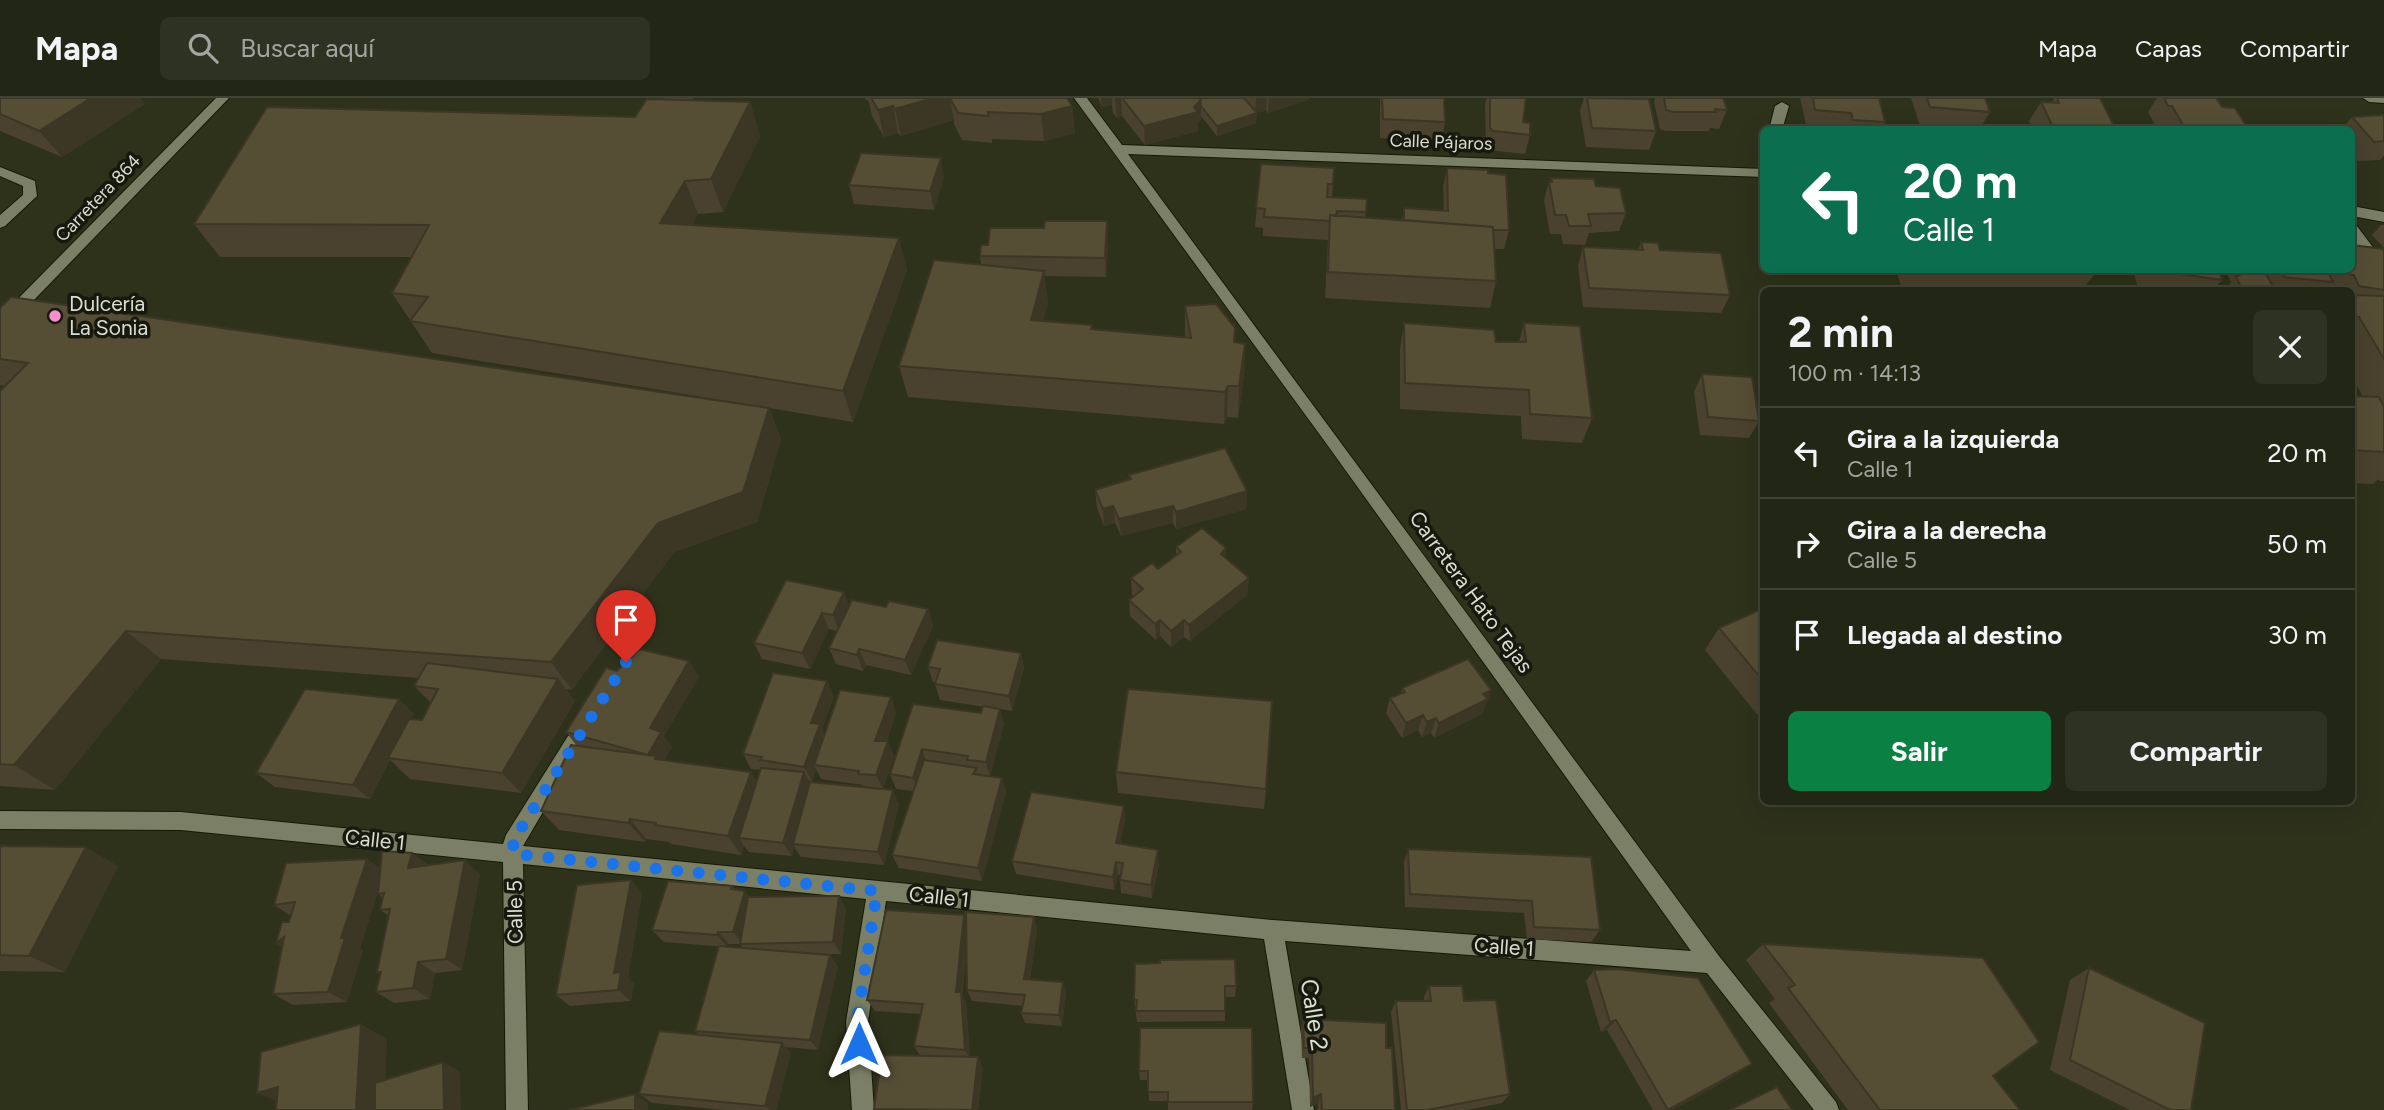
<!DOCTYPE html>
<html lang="es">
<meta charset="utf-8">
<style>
body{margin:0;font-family:Figtree,sans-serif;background:#2e3222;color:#f1f3f6;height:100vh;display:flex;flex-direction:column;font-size:26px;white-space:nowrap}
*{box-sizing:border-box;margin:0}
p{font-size:23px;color:#a2a5a0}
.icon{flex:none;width:38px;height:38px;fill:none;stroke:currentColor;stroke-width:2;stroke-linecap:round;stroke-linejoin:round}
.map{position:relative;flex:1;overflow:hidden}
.drawer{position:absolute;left:1760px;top:189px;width:595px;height:518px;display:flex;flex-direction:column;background:#222614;border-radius:10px;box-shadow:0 7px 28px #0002,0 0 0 2px #3f4334}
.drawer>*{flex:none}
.hud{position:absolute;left:1760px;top:28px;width:595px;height:147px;border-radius:10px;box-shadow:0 7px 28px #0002,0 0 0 2px #3f4334;background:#0b6e4f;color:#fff;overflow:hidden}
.pin{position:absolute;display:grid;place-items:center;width:60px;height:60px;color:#fff;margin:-72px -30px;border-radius:50% 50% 50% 0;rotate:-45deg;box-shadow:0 0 7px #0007}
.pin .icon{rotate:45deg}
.me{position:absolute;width:77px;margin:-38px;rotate:0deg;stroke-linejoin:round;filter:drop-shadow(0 0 5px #0008)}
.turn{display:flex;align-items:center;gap:24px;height:147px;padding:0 28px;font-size:32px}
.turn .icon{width:91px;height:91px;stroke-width:2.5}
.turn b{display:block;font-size:49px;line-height:60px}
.round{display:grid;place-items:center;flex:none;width:74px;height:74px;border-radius:10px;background:#2e3222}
.headline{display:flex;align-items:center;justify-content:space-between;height:119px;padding:0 28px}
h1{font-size:42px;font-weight:700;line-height:52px}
.action{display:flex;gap:14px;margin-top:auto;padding:14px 28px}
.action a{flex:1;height:80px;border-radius:10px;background:#0b8043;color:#fff;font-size:28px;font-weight:700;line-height:80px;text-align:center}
.action a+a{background:#2e3222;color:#f1f3f6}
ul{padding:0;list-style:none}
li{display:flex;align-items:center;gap:21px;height:91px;padding:0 28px;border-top:2px solid #3f4334}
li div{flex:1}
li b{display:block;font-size:26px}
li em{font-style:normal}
header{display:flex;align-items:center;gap:42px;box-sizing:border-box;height:98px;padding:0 35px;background:#222614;border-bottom:2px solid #3f4334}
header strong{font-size:33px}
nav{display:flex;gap:38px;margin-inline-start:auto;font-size:24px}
.search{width:490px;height:63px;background:#2e3222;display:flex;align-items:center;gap:18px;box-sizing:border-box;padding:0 24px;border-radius:10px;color:#a2a5a0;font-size:26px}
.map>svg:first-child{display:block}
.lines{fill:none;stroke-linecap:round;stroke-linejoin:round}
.minor-casing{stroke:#161a04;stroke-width:2}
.minor{fill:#7a7f65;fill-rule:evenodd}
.wall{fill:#4a422e;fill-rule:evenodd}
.shaded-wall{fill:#3c3625}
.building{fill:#564d35;stroke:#3c3625;stroke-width:2}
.route{stroke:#1a73e8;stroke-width:12;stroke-dasharray:0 21.6}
.poi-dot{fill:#f890cc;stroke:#17190f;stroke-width:2.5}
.labels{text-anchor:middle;stroke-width:7;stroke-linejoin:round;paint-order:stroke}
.far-street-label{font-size:18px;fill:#dbded0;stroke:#17190f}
.poi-label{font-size:21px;fill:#dbded0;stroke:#17190f;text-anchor:start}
.street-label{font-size:21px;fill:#dbded0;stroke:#17190f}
.near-street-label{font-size:24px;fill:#dbded0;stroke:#17190f}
</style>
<header>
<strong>Mapa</strong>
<div class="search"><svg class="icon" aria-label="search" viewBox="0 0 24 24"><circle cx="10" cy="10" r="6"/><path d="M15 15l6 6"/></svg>Buscar aquí</div>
<nav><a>Mapa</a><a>Capas</a><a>Compartir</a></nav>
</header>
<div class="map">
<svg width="2384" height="1012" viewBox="0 0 2384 1012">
<rect width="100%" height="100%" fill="#2e321b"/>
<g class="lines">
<defs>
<path id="minor" d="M216 0H229L5 232 0 233V219Z
M1074 0H1087L1122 47 1764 71V79L1128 56 1719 858 1836 1004 1839 1012H1814L1707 875 1285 843 1314 1012H1292L1264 841 886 803 868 924 874 1012H852L846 924 866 801 523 766 528 1012H506L503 764 181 732 0 731V713L181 714 503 746 506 737 568 638 575 636 582 638 584 644 523 748 1273 822 1691 853 1323 341Z
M2363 0H2384V5L2369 4Z
M1782 4 1789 8 1782 32H1769L1775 8Z
M0 69 35 83 37 98 5 128 0 130V117L23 97V88L0 78Z
M2352 108 2384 114V124L2352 118Z
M2352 126 2357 128 2384 164V180L2379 179 2352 141Z"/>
</defs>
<use href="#minor" class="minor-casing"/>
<use href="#minor" class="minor"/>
</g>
<path class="wall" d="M0 0 145 6 62 59 0 33Z
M664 0H693L692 3 750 4 760 38 723 114 698 116 692 127 899 140 907 172 853 324 769 310 781 341 757 424 674 454 572 592 566 591 575 603 521 695 410 681 390 662 370 701 275 689 256 675 399 601 414 616 411 621 422 622 431 605 414 588 419 580 161 561 55 692 0 688V293L5 288 0 287V210L746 306 432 255 392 195 411 159H220L194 126 635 19 665 2Z
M864 0H933L1072 8 1075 35 1044 43 992 41V45L962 42 954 26V22L901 38 898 35 884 39 872 18 869 4Z
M1098 0H1199L1200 1 1203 0H1310V1L1268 15 1266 12 1257 15 1256 25 1217 38 1201 18V21L1198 24V33L1145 47 1122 18 1117 20 1113 15 1112 7 1102 9Z
M1380 0H1444L1445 24 1442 43 1380 40Z
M1487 0H1526L1523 24 1530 37 1525 56 1489 52 1486 49 1485 6Z
M1584 0H1628L1656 33 1649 52 1586 49 1580 13Z
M1655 0H1723L1727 12 1719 31 1710 30 1709 33H1666L1660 31 1654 4Z
M1800 0H1879L1885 24 1882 32 1807 31Z
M1911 0H1985L1990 14 1979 32 1920 28Z
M2054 0H2100L2116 32H2033L2029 23 2041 4H2052Z
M2157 0H2216L2222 9 2249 32H2161L2159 27H2155L2148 14Z
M2384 17V58L2380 62 2358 63 2352 56V32H2341L2352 19Z
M1261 66 1333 86 1332 99 1366 114 1365 120 1402 122 1404 110 1444 113 1443 89 1447 70 1488 75 1509 132 1504 151H1494L1496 183 1490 210 1325 200 1328 142 1263 138V130L1255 129Z
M944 79 934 112 854 106 849 87Z
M1551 80 1596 88 1626 115 1619 133 1589 135 1585 147 1563 146 1561 136H1550L1544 102 1549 84H1550Z
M2381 127H2384V150L2372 137Z
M1108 142 1106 179 1044 178 1048 205 1043 223 1092 227V232L1185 239V208L1234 244 1245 246 1244 278 1238 320 1227 319 1224 326 908 299 899 268 981 166 980 158Z
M1641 144 1660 152 1730 197 1721 215 1583 209 1578 168 1583 149 1638 152Z
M2384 154V383H2379V381L2373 386 2352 385V298L2363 299 2352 278V192H2331L2330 188 2326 192H2230L2228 188 2231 184 2225 172H2352Z
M1896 172H2098L2082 192H1990L1901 188Z
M2133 172H2219L2222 182 2213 192H2153L2138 190Z
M1404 225 1496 244H1519L1524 225 1592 320 1582 345 1522 341 1521 318 1400 311V251Z
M1702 276 1759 323 1749 340 1700 337 1694 294Z
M1129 377 1247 393 1246 411 1176 431 1173 425 1121 438 1115 425 1104 428 1097 410 1095 392 1129 381Z
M1176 449 1226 450V460L1249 480 1247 497 1190 543 1184 539 1171 549 1160 538 1156 542 1130 518 1129 502 1134 498 1132 497 1131 480 1158 471 1176 458Z
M786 482 849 509 928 511 933 528 911 577 866 567 863 573 836 566 829 550 837 533 829 531 810 571 762 561 754 545Z
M1764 510V625L1705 552 1719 530Z
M1021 555 1024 570 1012 613 1000 611 1004 626 990 678 1002 680 1006 694 982 783 899 770 892 757 913 693 896 691 890 676 913 606 981 615 985 609 940 602 935 586V585L933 584 928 569Z
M689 563 699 579 664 638 672 649 664 662 757 684 761 672 751 671 743 656 827 583 834 598 822 631 824 636 891 599 896 615 887 643 894 658 883 691 899 706 884 767 801 759 794 749 792 758 749 754 744 748 741 757 671 746 669 744 646 741 645 744 559 732 541 713 577 648 566 634ZM816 671 821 681 863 687 864 689 810 685 809 682 812 683Z
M1402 590 1491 592 1482 616 1434 640 1431 635 1422 639 1418 632 1402 640 1386 615 1390 600 1401 595Z
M1116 674 1266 691 1264 711 1118 695Z
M1124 708 1125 722 1120 746 1159 765 1152 800 1121 795 1120 782 1121 777H1118L1114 792 1016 776 1012 763Z
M0 748 118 768 65 874 0 873Z
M1408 751 1600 832 1591 844 1527 841 1524 815 1405 809 1404 764Z
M412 755 428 767 480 776 462 872 435 875 430 901 394 905 376 894 380 876 377 874 389 818 380 812 383 800 378 796V793L360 850 363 852 347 904 293 907 273 896 282 849 276 845 289 824 291 818 274 807 367 761 380 771Z
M631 782 642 795 628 880 634 885 631 903 570 908 556 897Z
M732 788 735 791 751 799 846 810 841 856H825L838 868 818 952 786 949 791 955 776 1012H725L652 1005 639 996 700 937 695 933 743 850 740 846H729L727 849 664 844 652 832Z
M1034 819 1037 831 1030 881 1063 884 1066 895 1062 928 1025 925 1021 915 1023 908 972 903 967 892V851L962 897 966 905 970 959 983 969 978 1012H874L920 958 914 948 921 916 875 913 867 902 967 823Z
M1763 846 1993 978 2020 1012H1848L1769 905 1775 901 1746 862Z
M1135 866 1236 888 1235 899H1225V923L1137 924 1134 902Z
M2089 870 2191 1012H2130L2050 972 2070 882Z
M1594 872 1739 975 1673 1012H1653L1607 932 1601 934 1586 883Z
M1429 888 1464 903 1510 996 1502 1005 1467 1012H1401L1391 914 1396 903H1424V899Z
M1303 921 1386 950 1395 1012H1318V1005L1310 1009 1309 960H1302L1301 931Z
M1140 930 1253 1004 1252 1012H1168V1003H1149L1148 982H1140L1139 973Z"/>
<path class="shaded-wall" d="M91 0H141L145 6 62 59 39 33Z
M933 0H950L954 22 901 38 895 11Z
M1101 0H1112V7L1102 9Z
M1115 0H1121L1122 18 1117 20Z
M1256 0H1267L1266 12 1255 16Z
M1269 0H1310V1L1268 15Z
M1201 2V21L1198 24V33L1145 47 1144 28 1194 9Z
M750 4 760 38 723 114 711 81Z
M893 8 898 35 884 39 878 12Z
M1072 8 1075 35 1044 43 1041 16Z
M1257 15 1256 25 1217 38V28Z
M941 60 944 79 934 112 930 93Z
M685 83 698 116 674 158 660 125Z
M1107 123 1108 142 1106 179 1105 160Z
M899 140 907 172 853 324 843 293Z
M1044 173 1048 205 1035 254 1031 222Z
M1245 246 1244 278 1238 320 1239 288Z
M1228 288 1227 319 1224 326 1225 294Z
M769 310 781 341 757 424 674 454 572 592 551 564 658 425Z
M1247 393 1246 411 1176 431V414Z
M1113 408 1115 425 1104 428 1103 411Z
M1173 408V425L1121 438 1119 421Z
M1226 450V467L1221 456Z
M1249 480 1247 497 1190 543 1189 527Z
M844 494 850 510 839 533 833 517Z
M928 511 933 528 911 577 905 562Z
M822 515 829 531 810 571 802 555Z
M1160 522V538L1156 542 1155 526Z
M1184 522V539L1171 549V533Z
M126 533 161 561 55 692 14 667Z
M859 551 866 567 863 573 857 557Z
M1021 555 1024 570 1012 613 1009 598Z
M689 563 699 579 664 638 672 649 659 671 648 657 650 630Z
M558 581 575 603 521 695 502 675Z
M827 583 834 598 822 631 827 641 814 667 816 671 812 683 804 669 811 625Z
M1491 592 1482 616 1434 640 1439 625 1483 596Z
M891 599 896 615 882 658 875 643Z
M399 601 414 616 391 660H388L390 662 370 701 353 687Z
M1000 611 1004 626 990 679 986 664Z
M1423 617 1418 632 1402 640 1406 625Z
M1436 620 1431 635 1422 639 1427 624Z
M888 643 894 658 883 691 876 677Z
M922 651 927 666 919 694 913 680Z
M751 674 764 695 739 740 744 748 741 757 728 738Z
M804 674 812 688 793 746 795 749 792 758 783 745Z
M1002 680 1006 694 982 783 978 770Z
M893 692 899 706 884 767 878 754Z
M1124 708 1125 722 1118 758 1116 745Z
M630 721 646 741 645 744 628 725Z
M86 749 118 768 65 874 29 858Z
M1158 752 1159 765 1152 800 1151 787Z
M412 755 429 768 408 770Z
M367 761 384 774 360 850 363 852 347 904 328 894 341 840Z
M465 762 480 776 462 872 446 861Z
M1116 764 1118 777 1114 792 1113 779Z
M631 782 642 795 628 880 634 885 631 903 618 892 614 875Z
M745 793 755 805 743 846 733 834Z
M839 798 846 810 841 856 833 844Z
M964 817 969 830 962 897 966 905 970 961 965 952 956 894Z
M1034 819 1037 831 1028 892 1024 881Z
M718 834 729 846 727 849 717 837Z
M284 839 296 857 276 845Z
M830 857 838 868 818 952 810 942Z
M418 864 435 875 430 901 413 890Z
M1063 884 1066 895 1062 928 1059 917Z
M1616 922 1607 932 1601 934 1610 924Z
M361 926 387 941 384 1012H356Z
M782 945 791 955 776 1012H769L765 1008Z
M978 959 983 969 978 1012H972Z
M443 964 460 974 461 1012H444Z
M1752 966 1739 975 1673 1012H1668Z
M278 989 287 1008 257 995Z
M635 996 648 1005V1012H635Z
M1321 996 1318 1005 1310 1009 1313 1000Z"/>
<path class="building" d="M0 0H91L39 33 0 16Z
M871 0H933L895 11 893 8 878 12Z
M950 0H1067L1072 8 1041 16 988 14 989 18 958 15Z
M1122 0H1199L1201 2 1194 9 1198 14 1144 28Z
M1203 0H1244L1257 15 1217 28 1201 8 1200 1Z
M1382 0H1444L1445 24 1383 21Z
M1490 0H1526L1523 24 1530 25V37L1493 33 1490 30Z
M1587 0 1649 1 1656 33 1592 30Z
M1664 0H1723L1727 12 1715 11 1716 14H1673L1666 12Z
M1813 0H1879L1885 24 1853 22 1851 15 1815 12Z
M1927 0H1985L1990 14 1930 9Z
M2057 0H2100L2116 32 2053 29 2041 4 2059 5Z
M2164 0H2216L2222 9 2235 10 2249 32H2186L2172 8H2168Z
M647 1 750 4 711 81 685 83 660 125 899 140 843 293 410 223 428 199 392 195 429 127 194 126 267 9 635 19Z
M2384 17V43L2374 44 2352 19Z
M861 55 941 60 930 93 849 87Z
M1261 66 1334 70 1333 86H1328L1327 99 1367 101 1366 114 1337 113 1336 118 1330 117V123L1264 119 1265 111 1256 110Z
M1447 70 1488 72V75L1506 77 1509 132H1493V129L1404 122V110L1448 113Z
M1551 80 1594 81 1596 88 1620 90 1626 115 1588 116 1591 128H1569L1566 117H1555L1549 84H1552Z
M1330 117 1493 129 1496 183 1328 174Z
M1045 123H1107L1105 160 980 158 981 147H988L990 130H1044Z
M1641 144 1658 145 1660 152 1721 155 1730 197 1589 190 1583 149 1643 152Z
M2352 147 2383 151 2384 154V192L2359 188 2354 177H2350L2348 172H2352Z
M934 162 1044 173 1031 222 1092 227 1091 231 1191 240 1185 208 1216 206 1235 230 1234 244 1245 246 1239 288H1228L1225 294 899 268Z
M2152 172H2219L2222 182Z
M2238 172H2264L2275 192H2242L2236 178 2240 177Z
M2281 172H2327L2333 184 2284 179Z
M2352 197 2384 198V261L2359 219H2352Z
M11 199 769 310 743 394 658 425 551 564 126 533 14 667 0 666V293L28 265 0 261V210Z
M1404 225 1494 232 1496 244H1526L1524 225 1580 228 1592 320 1530 316 1529 292 1405 285Z
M1702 276 1752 279 1759 323 1708 319Z
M2352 298 2379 299 2384 309V354L2352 352Z
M1225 350 1247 393 1176 414 1173 408 1119 421 1113 408 1103 411 1095 392 1131 381 1129 377Z
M1202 430 1226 450 1221 456 1249 480 1189 527 1184 522 1171 533 1160 522 1155 526 1129 502 1143 491 1131 480 1152 465 1158 471 1181 454 1176 449Z
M786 482 844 494 833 517 822 515 802 555 754 545Z
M852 502 886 509 889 503 928 511 905 562 859 551 857 557 829 550Z
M1764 510V584L1719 530Z
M937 542 1021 555 1009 598 935 586 940 571 928 569Z
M639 551 689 563 650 630 661 634 648 657 566 634 606 570 617 573Z
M1468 561 1491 592 1483 596 1488 601 1439 625 1436 620 1427 624 1423 617 1406 625 1390 600 1405 594 1402 590Z
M427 565 558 581 502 675 388 660 409 621 422 622 438 591 414 588Z
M773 575 827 583 811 625 820 626 804 669 760 662 762 659 743 656Z
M305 591 399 601 353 687 256 675Z
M1128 591 1272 603 1266 691 1116 674Z
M840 592 891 599 875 643H888L876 677 858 676 859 673 814 667Z
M913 606 981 615 983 608 1000 611 986 664 967 662 968 658 922 651 913 680 890 676Z
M571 647 656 658 655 661 751 674 728 738 655 727 656 725 630 721 628 725 541 713Z
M924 662 977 670 973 676 1002 680 978 770 892 757Z
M761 670 804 674 783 745 739 740Z
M810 684 893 692 878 754 793 746Z
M1031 694 1124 708 1116 745 1158 752 1151 787 1120 782 1123 765 1116 764 1113 779 1012 763Z
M0 748 86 749 29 858 0 857Z
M1408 751 1591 759 1600 832 1534 829 1532 803 1410 796Z
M382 753 412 755 408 770 465 762 446 861 418 864 413 890 376 894 381 874H377L390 811 380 812 384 795 378 796Z
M367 761 341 840H345L328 894 273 896 284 839 276 845 282 824H289L295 804 274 807 286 765Z
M631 782 614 875 621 874 618 892 556 897 577 787Z
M668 783 732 788 731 791 745 793 733 834H718L717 837 652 832Z
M839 798 833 844 740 846 748 799Z
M886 812 964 817 956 894H961L965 952 914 948 923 906 867 902Z
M966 814 1034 819 1024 881 1063 884 1059 917 1021 915 1025 897 967 892Z
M1763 846 1983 860 2039 944 1993 978 2020 1012H1880L1788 890 1795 887Z
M719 848 830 857 810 942 695 933Z
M1235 861 1236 888H1225V913H1136L1137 902H1134L1135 866 1160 865V862Z
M2089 870 2205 925 2191 1012H2170L2070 962Z
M1617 871 1698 880 1752 966 1668 1012 1616 922 1610 924 1594 872Z
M1429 888H1462L1464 903 1496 902 1510 996 1427 1012H1407L1396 903H1431Z
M1303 921 1386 925V950H1392L1395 1012H1322L1321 996 1313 1000 1312 950H1304Z
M361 926 356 1012H276L278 989 257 995 261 954Z
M1140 930H1252L1253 1004H1168V994H1148V973H1139Z
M659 933 782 945 765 1008 639 996Z
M882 957 978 959 972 1012 874 1011Z
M443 964 444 1012H375V985Z
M1777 989 1792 1012H1730Z
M635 996V1012H570Z"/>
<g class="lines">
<path class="route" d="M626 564 513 743 514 756 877 793 857 924 859 946"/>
</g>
<circle class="poi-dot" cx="55" cy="218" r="7"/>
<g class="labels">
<g class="far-street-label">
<text transform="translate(1441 44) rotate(2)" y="6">Calle Pájaros</text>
<text transform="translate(98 100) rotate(-46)" y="6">Carretera 864</text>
</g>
<g class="poi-label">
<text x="69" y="213">Dulcería<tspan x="69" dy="24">La Sonia</tspan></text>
</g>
<g class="street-label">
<text transform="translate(1471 494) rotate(54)" y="7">Carretera Hato Tejas</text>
<text transform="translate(375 742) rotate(6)" y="7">Calle 1</text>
<text transform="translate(939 799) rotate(6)" y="7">Calle 1</text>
<text transform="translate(515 814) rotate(-91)" y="7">Calle 5</text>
<text transform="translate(1504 849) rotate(4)" y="7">Calle 1</text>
</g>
<g class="near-street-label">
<text transform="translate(1314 917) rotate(81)" y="8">Calle 2</text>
</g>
</g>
</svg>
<div class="pin" style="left:626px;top:564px;background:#d93025"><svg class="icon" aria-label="arrive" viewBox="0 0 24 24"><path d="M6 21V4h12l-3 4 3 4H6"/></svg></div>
<svg class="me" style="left:859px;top:946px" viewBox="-20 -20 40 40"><path d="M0-17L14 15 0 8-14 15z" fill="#1a73e8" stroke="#fff" stroke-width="4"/></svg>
<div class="hud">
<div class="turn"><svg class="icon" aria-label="left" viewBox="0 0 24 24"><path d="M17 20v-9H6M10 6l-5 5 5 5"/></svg><div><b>20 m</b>Calle 1</div></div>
</div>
<section class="drawer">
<div class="headline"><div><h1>2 min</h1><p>100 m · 14:13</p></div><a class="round"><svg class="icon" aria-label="close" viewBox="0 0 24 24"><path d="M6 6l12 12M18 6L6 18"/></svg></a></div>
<ul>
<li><svg class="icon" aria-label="left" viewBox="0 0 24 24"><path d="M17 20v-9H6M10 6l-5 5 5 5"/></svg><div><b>Gira a la izquierda</b><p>Calle 1</p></div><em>20 m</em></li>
<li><svg class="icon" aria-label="right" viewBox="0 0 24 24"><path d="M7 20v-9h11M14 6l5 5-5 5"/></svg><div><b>Gira a la derecha</b><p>Calle 5</p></div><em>50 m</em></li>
<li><svg class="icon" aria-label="arrive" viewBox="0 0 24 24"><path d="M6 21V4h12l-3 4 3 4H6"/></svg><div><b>Llegada al destino</b></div><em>30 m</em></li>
</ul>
<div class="action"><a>Salir</a><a>Compartir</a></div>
</section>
</div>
